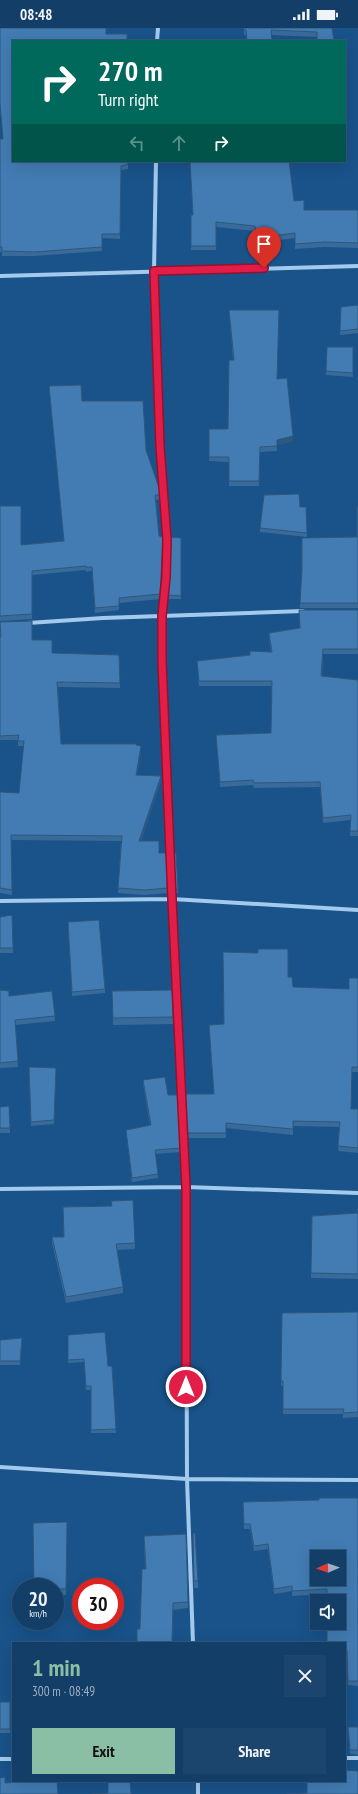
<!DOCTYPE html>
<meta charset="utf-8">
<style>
body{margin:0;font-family:"PT Sans Narrow",sans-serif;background:#1c456e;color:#f1f3f6;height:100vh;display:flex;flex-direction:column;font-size:15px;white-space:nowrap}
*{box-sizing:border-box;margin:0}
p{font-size:13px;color:#9daec0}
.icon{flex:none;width:22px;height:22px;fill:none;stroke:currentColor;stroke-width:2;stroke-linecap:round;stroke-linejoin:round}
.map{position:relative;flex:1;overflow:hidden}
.sheet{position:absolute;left:12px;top:1614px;width:334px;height:140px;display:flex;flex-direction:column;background:#133e68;border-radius:0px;box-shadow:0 4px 16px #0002,0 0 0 1px #32577c}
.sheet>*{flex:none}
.hud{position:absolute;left:12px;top:12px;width:334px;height:122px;border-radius:0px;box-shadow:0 4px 16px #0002,0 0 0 1px #32577c;background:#00695c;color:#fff;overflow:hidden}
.needle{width:26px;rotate:268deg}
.tools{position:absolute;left:310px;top:1522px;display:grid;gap:8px}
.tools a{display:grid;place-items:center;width:36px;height:36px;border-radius:0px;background:#133e68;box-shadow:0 4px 16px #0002,0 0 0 1px #32577c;font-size:20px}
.speed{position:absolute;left:12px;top:1550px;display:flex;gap:8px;font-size:20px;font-weight:700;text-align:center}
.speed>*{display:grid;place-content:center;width:52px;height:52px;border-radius:50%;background:#133e68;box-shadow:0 4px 16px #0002,0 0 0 1px #32577c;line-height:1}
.speed small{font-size:10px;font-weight:400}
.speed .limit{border:6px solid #d22;background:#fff;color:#111}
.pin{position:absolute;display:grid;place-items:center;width:34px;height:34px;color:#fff;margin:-41px -17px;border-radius:50% 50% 50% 0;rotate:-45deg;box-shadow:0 0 4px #0007}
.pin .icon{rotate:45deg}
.me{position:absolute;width:44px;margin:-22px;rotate:0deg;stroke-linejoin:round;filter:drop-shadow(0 0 3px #0008)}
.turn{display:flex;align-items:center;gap:14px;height:84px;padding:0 20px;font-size:18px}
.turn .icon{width:52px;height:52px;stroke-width:2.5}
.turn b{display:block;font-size:28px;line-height:34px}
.lanes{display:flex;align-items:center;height:38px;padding:0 20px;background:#0003;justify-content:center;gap:20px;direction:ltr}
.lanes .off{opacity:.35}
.round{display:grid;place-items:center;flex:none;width:42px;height:42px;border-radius:0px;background:#1c456e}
.summary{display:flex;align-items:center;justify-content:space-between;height:68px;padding:0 20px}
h1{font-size:24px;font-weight:800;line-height:30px;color:#8abfa5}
.action{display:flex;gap:8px;margin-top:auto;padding:8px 20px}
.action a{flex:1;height:46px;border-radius:0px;background:#8abfa5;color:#111;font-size:16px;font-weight:800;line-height:46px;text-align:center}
.action a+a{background:#1c456e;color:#f1f3f6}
.status{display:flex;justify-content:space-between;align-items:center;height:28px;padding:0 20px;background:#133e68;direction:ltr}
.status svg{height:11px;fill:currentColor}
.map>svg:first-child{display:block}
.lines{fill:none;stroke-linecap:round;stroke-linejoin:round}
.minor{stroke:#a3caed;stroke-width:4}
.wall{fill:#396b9a}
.shaded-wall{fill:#2e577d}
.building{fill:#427cb3;stroke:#2e577d;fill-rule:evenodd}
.route-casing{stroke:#92132f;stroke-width:10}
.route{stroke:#e11d48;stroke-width:7}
</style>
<div class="status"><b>08:48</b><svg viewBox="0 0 49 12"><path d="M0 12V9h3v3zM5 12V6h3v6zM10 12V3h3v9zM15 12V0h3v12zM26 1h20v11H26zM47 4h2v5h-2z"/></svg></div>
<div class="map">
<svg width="358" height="1766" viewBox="0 0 358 1766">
<rect width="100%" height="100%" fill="#19538a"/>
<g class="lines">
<path class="minor" d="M157 13 158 0
M156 133 154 243 160 418 167 512 166 549 162 588V633L172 871 186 1159 187 1451 193 1615
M0 248 358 238
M28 595 103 590 303 583
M0 873 172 871 358 882
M0 1161 186 1159 358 1165
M0 1439 187 1451 358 1452
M345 1730H358
M0 1731H13
M198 1766V1753"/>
</g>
<path class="wall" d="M0 0 13 13 128 136V141L121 142 120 211 102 210V223L34 228H2V224H0V111H3L0 80Z
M244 0H332L317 9 271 7 272 13H246V7H244Z
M294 173 304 182H358V220L324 219 295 221V210L257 215 255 203 216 199V222H191V187Z
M358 277V305L340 307 341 279Z
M229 282 277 351 293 413 277 417V423L260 424 259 458H229V434L209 433V401H228L233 332Z
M353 319V349L326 347V343Z
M49 358 82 373 146 422 160 463V471L156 472 159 508 163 509 160 571 119 575V582L95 585 92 543 86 544V542L32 547V591L0 593V478L21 517 64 513Z
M300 479H306L307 509 260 504V500Z
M358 479V580H300V575L357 509Z
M181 510V571H167V567Z
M358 582V626H323L322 648 358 652V808H350V792L323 795 320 759 254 760 253 757 220 759 216 707 271 705 272 658H199L197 633 250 627 271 624 269 610V605L300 600Z
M0 594 32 612 52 625 119 627 120 660 58 659 61 716 136 717 141 723 137 747 161 753 141 813 159 825H167L168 865 145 867 118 865 121 813 11 812 12 867 0 865V764L19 765 24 718H18V712H0Z
M174 825 178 861V865H175Z
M12 887 13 925H0V889Z
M68 898 105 961V965L72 968Z
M288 949 293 959 349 961 358 950V1044H352L351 1081H358V1125L338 1123 339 1099 293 1098V1107L226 1100V1110H187L185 1071 214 1066 209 997 224 996Z
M0 962 9 968 55 988V993L15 997 18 1039 0 1040Z
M172 962 173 996 113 997 112 963Z
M29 1039 56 1040 54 1096 31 1098Z
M143 1052 168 1067H178L181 1124 155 1126 158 1150 132 1154 126 1102 150 1097 143 1056Z
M0 1079 10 1100V1105H0Z
M357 1181H358V1251L311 1250 312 1188 357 1185Z
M52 1209 135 1215V1221L117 1222 123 1259V1265L66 1275 52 1215Z
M358 1284V1389L343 1390V1386H283V1358H281L282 1285Z
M68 1307 108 1338 116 1405H91V1362H86L84 1334 68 1335Z
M0 1312 22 1314 20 1337H0Z
M358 1470V1658L348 1657 347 1627H345V1615L327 1566 292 1568V1563L274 1566 268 1521 254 1523 250 1501H244L243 1474 319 1472Z
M67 1494 66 1567H55V1559Z
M144 1508 188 1574V1580L173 1582 140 1601 145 1541Z
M193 1512 198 1553V1560H194Z
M0 1674H10V1705H0Z
M348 1699H358V1727L350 1726Z"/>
<path class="shaded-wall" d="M293 408V413L277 417V412Z
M141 718V723L136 752V747Z
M161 748V753L139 818V813Z"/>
<path class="building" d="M0 0H106V6H127V13H13V133H127L128 136 121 138 120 206H102V219L34 224 2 223V219H0V111H3L0 75Z
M244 0H332L334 13H317V4L271 2 272 13H247L246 2H244Z
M190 133H289L294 173 304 172V182H358V215L324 214 295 216V205L257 210 255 198 216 194V218H191V187H193Z
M358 277V301L340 303 341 279Z
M229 282H279L277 351 287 350 293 408 277 412V418L260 419 259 453H229V429H209V401H228L229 332H234Z
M327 319H353V345L326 343Z
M81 357 82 373H143L146 422 160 463V467H155L159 508 163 509 160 566 119 570V578L95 580 92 539H86V538L32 543V586L0 588V478H21V517L64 513 49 358Z
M299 466 300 479H306L307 505 260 500 264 467Z
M357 479H358V575H300L302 542V510L357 509Z
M170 509 181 510V568L167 567Z
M299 582H358V621H323L321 648 358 652V803H350L351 787 323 790 320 754 254 755 253 752 220 754 216 707 271 705 272 653H199L197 633 250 627V623L272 624 269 605 300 600Z
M32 593V612H52V625L119 627 120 655 57 654 61 716H136V717L141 718 136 747 161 748 139 813H159V825H167L168 860 145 862 118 860 122 808 11 807 12 862 0 860V764L19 765 24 713H18L19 707 0 708V609H1L0 594Z
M174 825H176L178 861H175Z
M12 887 13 920H0V889Z
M99 892 105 961 72 964 68 894Z
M258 921H288V949H292L293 959 349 961V950H358V1039H352L351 1081H358V1120L338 1118 340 1094 293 1093V1101L226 1095V1105H187L185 1066H214L209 997 224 996 223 924 258 925Z
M0 962 9 963V968L52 963 55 988 15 992 18 1033 0 1035Z
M172 962 173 989 113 990 112 963Z
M29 1039 56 1040 54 1092 31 1094Z
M165 1049 168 1067H178L181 1120 155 1122 158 1146 132 1150 126 1102 151 1097 143 1052Z
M9 1078 10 1100H0V1079Z
M133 1172 135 1215 116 1216 123 1259 66 1269 52 1209H64L63 1179 112 1178 111 1173Z
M357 1181H358V1246L311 1245 312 1188 358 1185Z
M358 1284V1384L343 1385 344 1381H283V1353H281L282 1285Z
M105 1304 108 1338H112L116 1401 91 1402V1358H86L84 1331 68 1332V1307Z
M22 1310 20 1333H0V1312Z
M319 1470H358V1653H348L347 1622H345V1615H327V1595H339V1573H327V1561L292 1563V1558L274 1561 268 1516 254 1518 250 1496H244L243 1474 319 1472ZM317 1529H339V1551H317Z
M67 1494 66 1561H55V1559H34L33 1495Z
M193 1505H195L198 1553H194Z
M186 1506 188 1574 173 1575 172 1615H137V1601H140L142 1541H146L144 1508Z
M0 1674H10V1701H0Z
M348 1699H358V1722H350Z
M345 1742 358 1743V1766H287L307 1765V1753H345Z
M5 1749V1755L36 1753H57L58 1766H0V1750Z
M108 1753H130L131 1766H92L108 1765Z"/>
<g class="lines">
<defs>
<path id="route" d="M186 1359V1159L172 871 162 633V588L166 549 167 512 160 418 154 243 264 240"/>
</defs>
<use href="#route" class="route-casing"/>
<use href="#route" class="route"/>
</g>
</svg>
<div class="tools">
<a><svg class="needle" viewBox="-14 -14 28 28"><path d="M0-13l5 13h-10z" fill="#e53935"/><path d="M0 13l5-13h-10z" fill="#9daec0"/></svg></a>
<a><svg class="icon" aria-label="sound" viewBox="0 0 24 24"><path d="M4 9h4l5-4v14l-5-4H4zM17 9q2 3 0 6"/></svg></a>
</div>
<div class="speed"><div>20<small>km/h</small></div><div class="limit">30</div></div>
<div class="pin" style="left:264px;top:240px;background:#d93025"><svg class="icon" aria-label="arrive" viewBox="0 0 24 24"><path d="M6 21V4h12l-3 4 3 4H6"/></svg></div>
<svg class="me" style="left:186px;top:1359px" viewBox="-20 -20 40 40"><circle r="17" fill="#e11d48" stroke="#fff" stroke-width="3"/><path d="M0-11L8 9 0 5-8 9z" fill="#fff"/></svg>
<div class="hud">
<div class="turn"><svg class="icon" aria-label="right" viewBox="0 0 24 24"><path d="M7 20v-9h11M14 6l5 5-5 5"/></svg><div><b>270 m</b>Turn right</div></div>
<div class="lanes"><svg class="icon off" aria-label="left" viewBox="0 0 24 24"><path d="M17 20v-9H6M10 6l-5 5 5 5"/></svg><svg class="icon off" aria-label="ahead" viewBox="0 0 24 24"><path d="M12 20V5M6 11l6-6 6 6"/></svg><svg class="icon" aria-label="right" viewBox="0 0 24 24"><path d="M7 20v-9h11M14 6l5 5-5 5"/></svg></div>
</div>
<section class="sheet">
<div class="summary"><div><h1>1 min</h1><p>300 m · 08:49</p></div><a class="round"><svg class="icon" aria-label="close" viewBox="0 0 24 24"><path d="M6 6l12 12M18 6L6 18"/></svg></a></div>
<div class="action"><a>Exit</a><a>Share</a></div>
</section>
</div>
